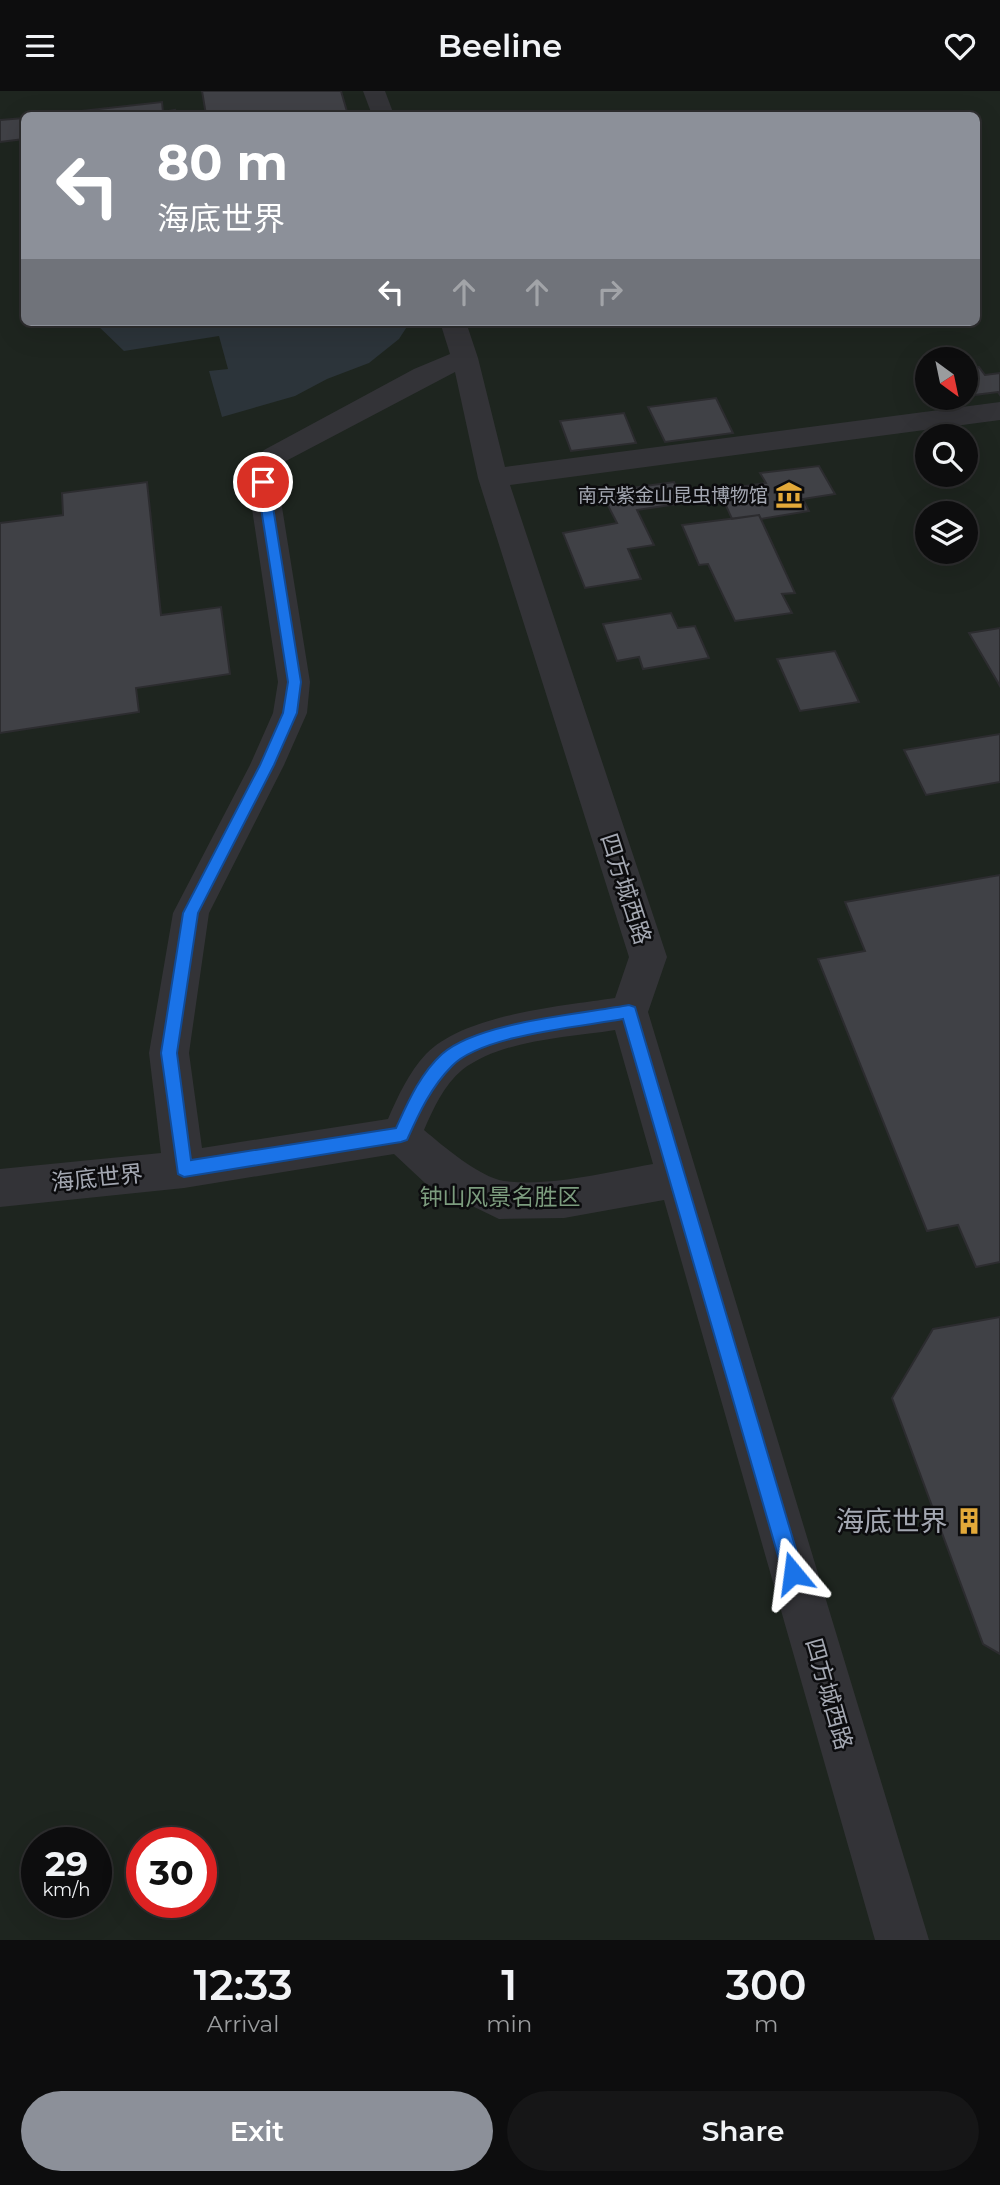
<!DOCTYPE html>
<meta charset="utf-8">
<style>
body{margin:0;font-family:Montserrat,"Noto Sans SC",sans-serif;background:#161617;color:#f1f3f6;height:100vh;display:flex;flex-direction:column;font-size:26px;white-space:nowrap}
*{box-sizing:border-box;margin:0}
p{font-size:23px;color:#9a9c9e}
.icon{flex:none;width:38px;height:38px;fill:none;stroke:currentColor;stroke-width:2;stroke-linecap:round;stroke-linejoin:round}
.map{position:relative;height:1849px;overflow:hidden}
.panel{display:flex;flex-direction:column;background:#0d0d0e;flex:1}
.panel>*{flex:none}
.hud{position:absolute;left:21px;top:21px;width:959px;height:214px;border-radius:10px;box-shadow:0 7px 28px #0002,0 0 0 2px #2d2d2e;background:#8c9099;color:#fff;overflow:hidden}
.needle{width:46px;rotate:147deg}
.tools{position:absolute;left:915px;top:256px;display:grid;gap:14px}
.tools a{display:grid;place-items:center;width:63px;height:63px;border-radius:50%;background:#0d0d0e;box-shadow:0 7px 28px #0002,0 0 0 2px #2d2d2e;font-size:35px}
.speed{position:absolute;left:21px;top:1736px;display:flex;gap:14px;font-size:35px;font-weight:700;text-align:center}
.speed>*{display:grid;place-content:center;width:91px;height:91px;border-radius:50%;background:#0d0d0e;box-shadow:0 7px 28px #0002,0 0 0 2px #2d2d2e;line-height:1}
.speed small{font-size:18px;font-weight:400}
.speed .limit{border:10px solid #d22;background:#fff;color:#111}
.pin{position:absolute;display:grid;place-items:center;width:60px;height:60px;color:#fff;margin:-30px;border:4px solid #fff;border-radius:50%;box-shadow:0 2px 7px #0007}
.me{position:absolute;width:77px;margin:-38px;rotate:344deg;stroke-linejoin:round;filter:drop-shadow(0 0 5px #0008)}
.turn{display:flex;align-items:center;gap:24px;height:147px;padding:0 21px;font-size:32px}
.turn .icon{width:91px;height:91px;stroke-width:2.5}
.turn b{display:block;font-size:49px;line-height:60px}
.lanes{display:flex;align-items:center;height:66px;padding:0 21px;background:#0003;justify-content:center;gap:35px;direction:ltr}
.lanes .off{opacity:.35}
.eta{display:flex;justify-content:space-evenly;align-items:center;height:119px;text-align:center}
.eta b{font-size:42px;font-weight:600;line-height:49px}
.button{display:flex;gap:14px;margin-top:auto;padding:14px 21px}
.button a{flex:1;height:80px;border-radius:42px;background:#8c9099;color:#fff;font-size:28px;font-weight:600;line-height:80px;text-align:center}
.button a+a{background:#161617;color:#f1f3f6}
header{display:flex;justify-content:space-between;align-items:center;height:91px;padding:0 21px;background:#0d0d0e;font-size:32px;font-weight:600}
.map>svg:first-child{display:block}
.green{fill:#1e251f;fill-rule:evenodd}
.water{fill:#2c343a}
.building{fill:#404146;stroke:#2c2c2f;stroke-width:2}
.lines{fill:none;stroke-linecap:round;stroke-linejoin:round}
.minor{fill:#333337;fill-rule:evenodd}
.route{fill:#1a73e8;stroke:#114b97;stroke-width:2}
.labels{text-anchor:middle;stroke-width:5;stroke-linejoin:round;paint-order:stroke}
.far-poi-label{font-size:19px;fill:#a4a8b2;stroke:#0c0c0e;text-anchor:end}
.street-label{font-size:23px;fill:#a4a8b2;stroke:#0c0c0e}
.park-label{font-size:23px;fill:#7c9c7e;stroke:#0c0c0e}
.near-poi-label{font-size:28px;fill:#a4a8b2;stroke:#0c0c0e;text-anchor:end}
</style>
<header><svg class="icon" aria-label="menu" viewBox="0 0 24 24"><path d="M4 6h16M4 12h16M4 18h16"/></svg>Beeline<svg class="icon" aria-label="heart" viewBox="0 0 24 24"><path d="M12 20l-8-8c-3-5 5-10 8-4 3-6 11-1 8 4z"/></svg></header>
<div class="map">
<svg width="1000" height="1849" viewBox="0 0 1000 1849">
<rect width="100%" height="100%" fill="#111113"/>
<path class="green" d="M0 0H1000V1849H0ZM24 24H976V231H24ZM928 268H966V306H928ZM928 345H966V383H928ZM928 422H966V460H928ZM37 1752H96V1811H37ZM142 1752H201V1811H142Z"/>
<path class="water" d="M94 231H410L399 248 369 272 327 288 295 305 222 326 209 280 228 278 219 245 124 260Z"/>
<path class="building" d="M202 0H341L348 24H206Z
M162 11 163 21 175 19 176 24H45Z
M24 27V48L0 51V29Z
M979 276 985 284 1000 282V304L998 301 966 305V277Z
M716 307 733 342 665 351 648 316Z
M624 322 636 352 571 360 560 330Z
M819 375 835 403 803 408 809 420 761 428 759 424 732 428 719 399 766 392 760 382Z
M147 391 161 524 221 516 230 583 136 597 139 621 0 642V432L63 424 62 402Z
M674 391 684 412 637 419 654 454 628 458 641 488 585 497 563 442 617 432 601 401Z
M759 424 795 502 782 503 792 522 735 530 708 473 699 474 682 434Z
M671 522 678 537 695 535 709 567 643 578 639 566 617 570 603 533Z
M1000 537V595L969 542Z
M835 560 859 611 800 620 777 568Z
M1000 643V691L926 704 904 659Z
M1000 784V1171L976 1176 958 1134 927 1140 818 868 865 860 845 811Z
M1000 1226V1563L983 1553 892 1307 933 1238Z"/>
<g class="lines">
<path class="minor" d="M363 0H385L394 24H372Z
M440 231H466L478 267 505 376 1000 311V329L510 394 667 866 648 921 929 1849H875L664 1109 564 1127 499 1128 425 1092 394 1063 184 1097 0 1116V1078L161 1062 149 962 173 822 250 674 273 622 278 591 248 391 260 365 264 359 414 278 450 263ZM455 281 478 387 629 866 615 907C562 915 465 923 426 963 409 981 398 1005 388 1028L202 1057 189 962 209 822 284 674 307 622 310 591 278 391 286 370ZM615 939 653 1073C607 1081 551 1096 504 1090 479 1086 443 1055 424 1039 433 1018 444 994 462 979 503 948 566 947 615 939Z"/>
</g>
<path class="route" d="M263 387 269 391 301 591 297 622 274 674 198 822 177 962 191 1069 396 1037C408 1011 420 983 442 963 478 931 580 923 629 914L635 916 803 1482 800 1489 793 1492 786 1489 783 1482 623 928C580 936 482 944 452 975 431 996 419 1022 407 1049L401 1051 184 1086 178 1083 161 962 183 822 260 674 283 622 288 591 257 391Z"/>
<defs>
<symbol id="museum-bare" viewBox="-9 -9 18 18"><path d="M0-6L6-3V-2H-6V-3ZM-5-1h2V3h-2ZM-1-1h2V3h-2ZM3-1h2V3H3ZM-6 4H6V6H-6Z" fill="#e3a939" stroke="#0c0c0e" stroke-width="2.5" paint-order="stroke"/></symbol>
<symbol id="building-bare" viewBox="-9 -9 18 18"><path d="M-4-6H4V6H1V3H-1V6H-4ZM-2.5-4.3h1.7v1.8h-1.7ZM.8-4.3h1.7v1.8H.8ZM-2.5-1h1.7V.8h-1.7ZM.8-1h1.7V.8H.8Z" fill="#e3a939" stroke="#0c0c0e" stroke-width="2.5" paint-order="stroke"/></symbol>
</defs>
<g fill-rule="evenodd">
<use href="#museum-bare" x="770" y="385" width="38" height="38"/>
<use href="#building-bare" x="950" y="1411" width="38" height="38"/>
</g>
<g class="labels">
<g class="far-poi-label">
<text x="768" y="411">南京紫金山昆虫博物馆</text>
</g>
<g class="street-label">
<text transform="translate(626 798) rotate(72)" y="8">四方城西路</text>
<text transform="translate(97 1087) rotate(-6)" y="8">海底世界</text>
<text transform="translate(829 1603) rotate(74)" y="8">四方城西路</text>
</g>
<g class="park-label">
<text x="500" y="1114">钟山风景名胜区</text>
</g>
<g class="near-poi-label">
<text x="948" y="1440">海底世界</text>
</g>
</g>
</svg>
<div class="tools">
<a><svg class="needle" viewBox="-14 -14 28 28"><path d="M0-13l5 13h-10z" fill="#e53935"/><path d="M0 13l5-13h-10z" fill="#9a9c9e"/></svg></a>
<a><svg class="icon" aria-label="search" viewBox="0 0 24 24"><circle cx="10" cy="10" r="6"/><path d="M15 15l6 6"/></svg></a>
<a><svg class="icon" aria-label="layers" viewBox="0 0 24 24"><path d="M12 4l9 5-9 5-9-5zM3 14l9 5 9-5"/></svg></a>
</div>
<div class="speed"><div>29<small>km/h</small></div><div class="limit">30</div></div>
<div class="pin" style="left:263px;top:391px;background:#d93025"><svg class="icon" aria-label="arrive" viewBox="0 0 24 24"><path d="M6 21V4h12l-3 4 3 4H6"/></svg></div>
<svg class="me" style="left:793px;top:1482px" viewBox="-20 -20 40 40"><path d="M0-17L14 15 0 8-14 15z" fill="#1a73e8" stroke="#fff" stroke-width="4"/></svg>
<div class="hud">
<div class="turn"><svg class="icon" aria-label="left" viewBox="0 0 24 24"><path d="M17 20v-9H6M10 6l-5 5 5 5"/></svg><div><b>80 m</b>海底世界</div></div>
<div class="lanes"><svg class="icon" aria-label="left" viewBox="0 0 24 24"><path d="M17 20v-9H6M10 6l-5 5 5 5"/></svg><svg class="icon off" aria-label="ahead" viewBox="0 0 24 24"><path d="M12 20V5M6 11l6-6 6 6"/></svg><svg class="icon off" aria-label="ahead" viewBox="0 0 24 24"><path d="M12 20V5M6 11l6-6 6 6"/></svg><svg class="icon off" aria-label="right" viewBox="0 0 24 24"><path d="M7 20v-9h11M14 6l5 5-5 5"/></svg></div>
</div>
</div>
<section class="panel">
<div class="eta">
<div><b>12:33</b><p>Arrival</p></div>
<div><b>1</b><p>min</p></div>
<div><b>300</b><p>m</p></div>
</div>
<div class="button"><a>Exit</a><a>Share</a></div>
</section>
